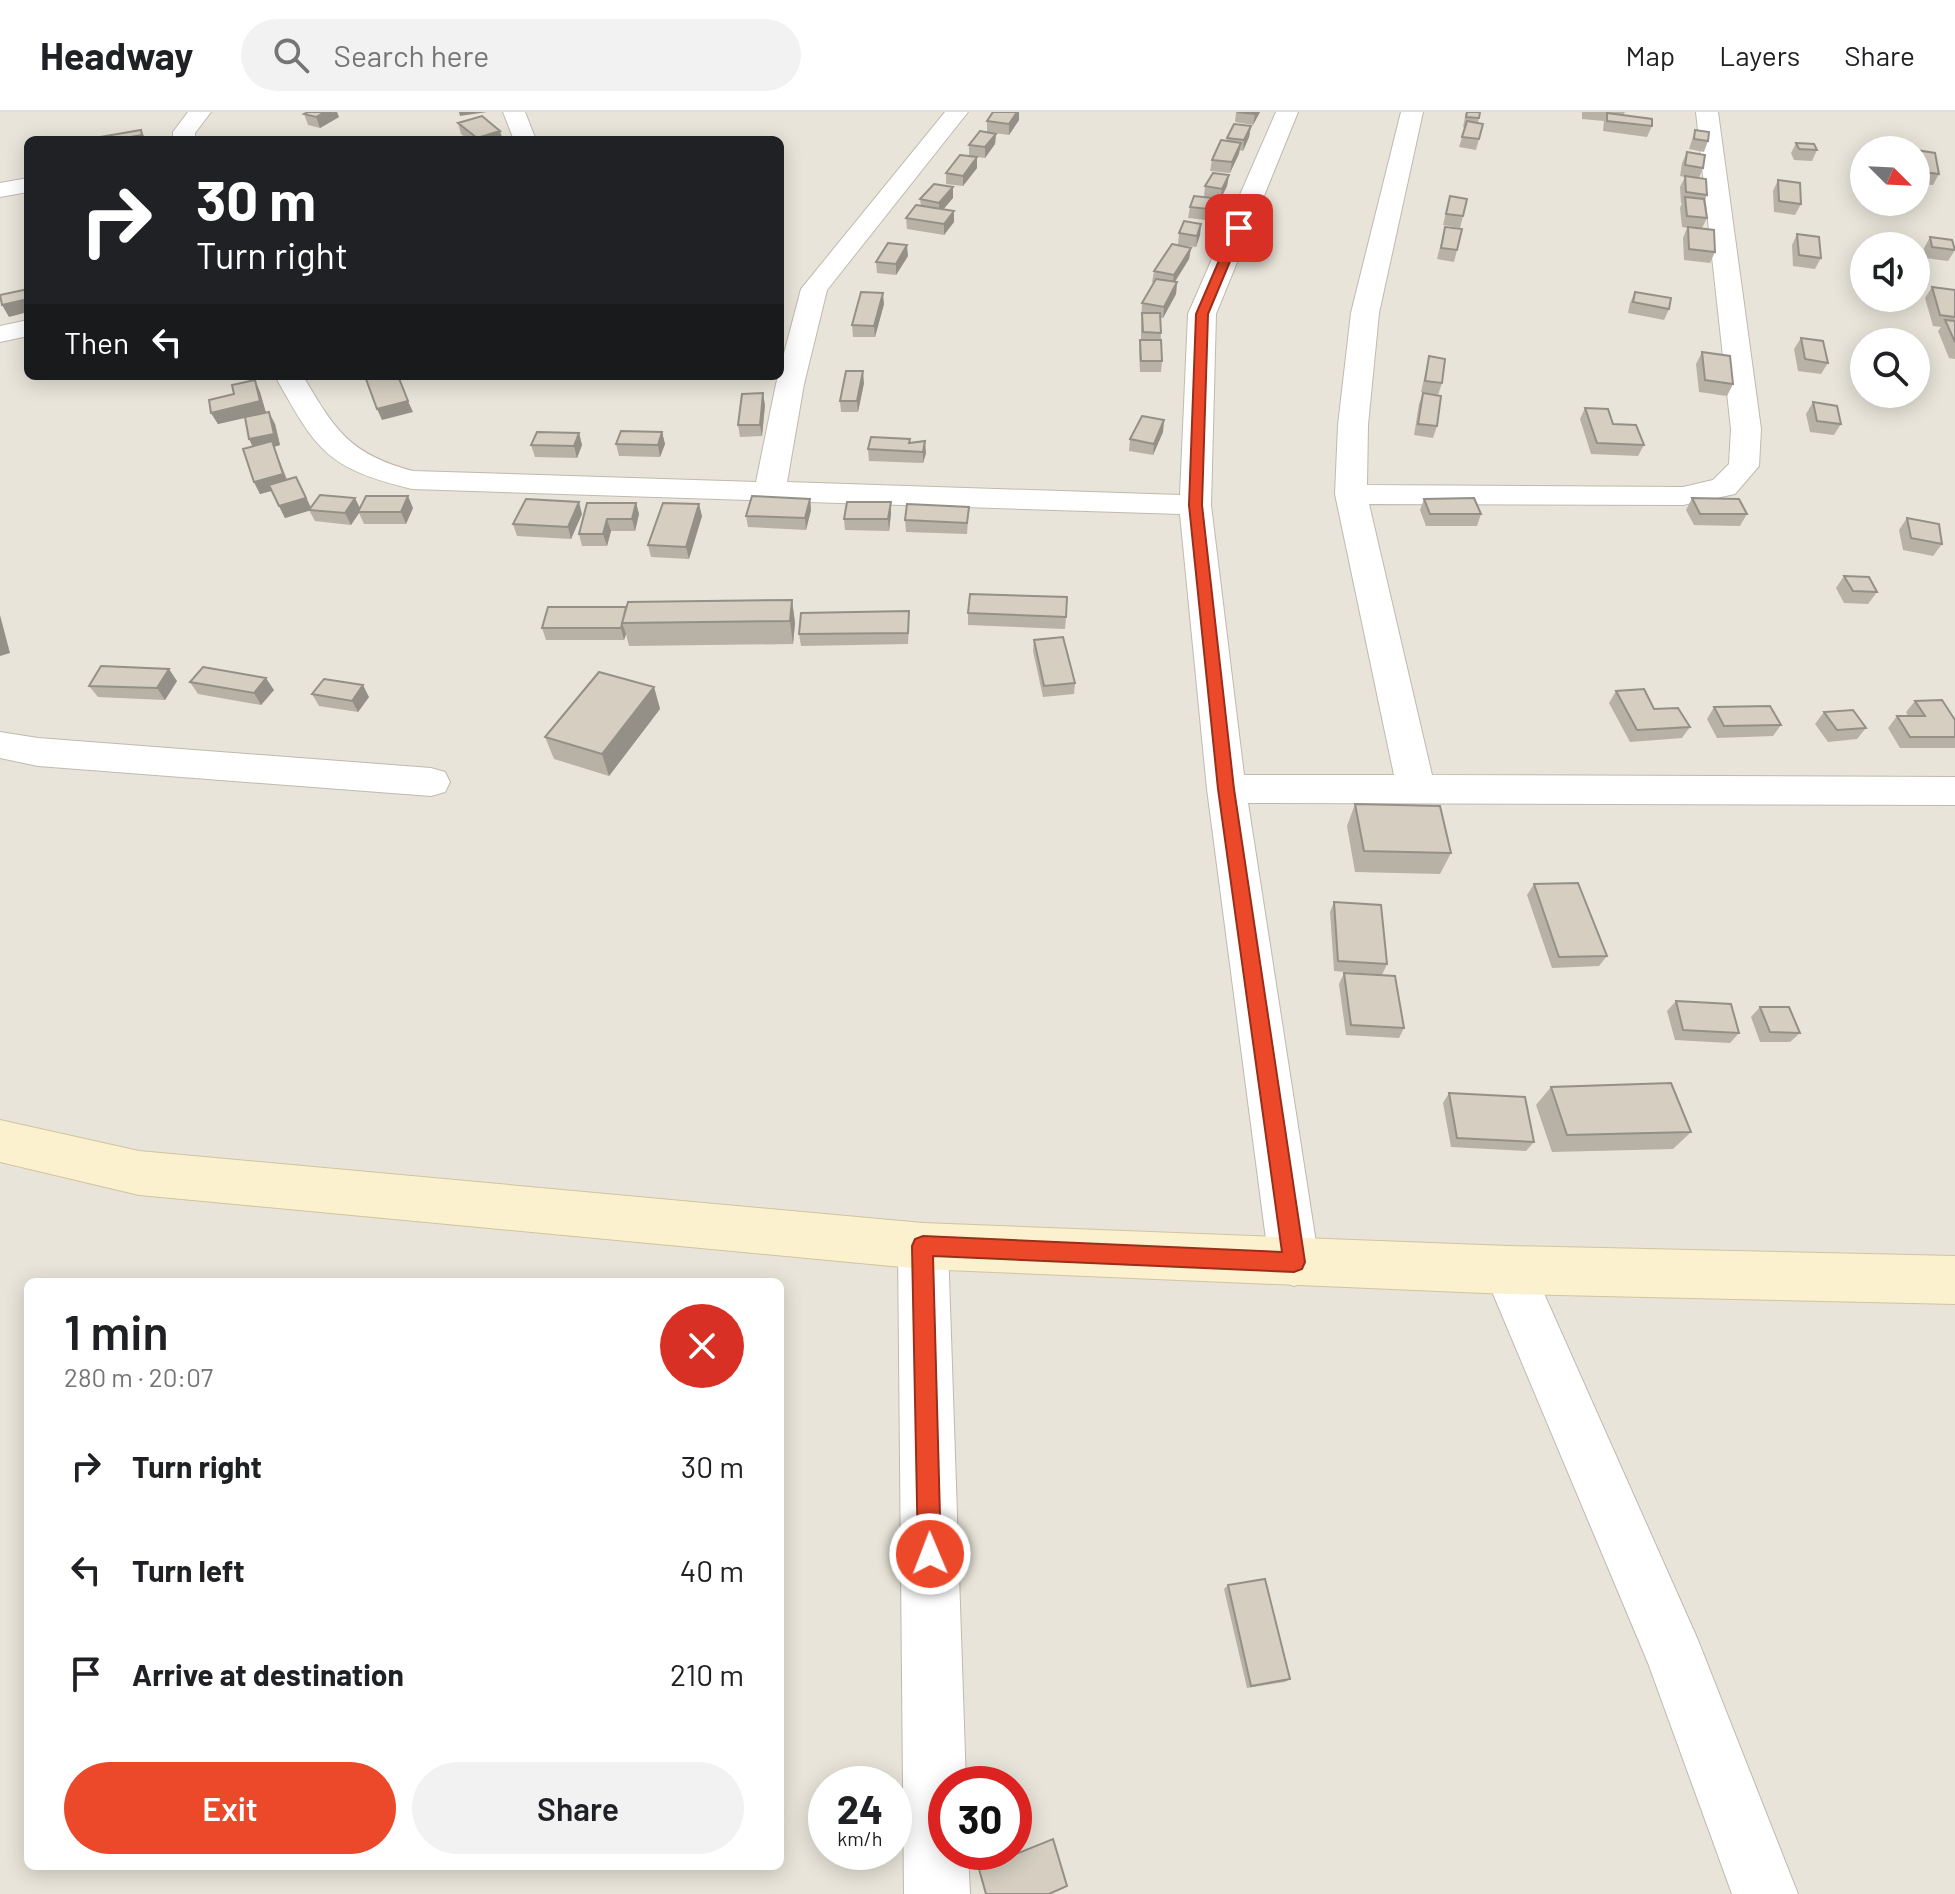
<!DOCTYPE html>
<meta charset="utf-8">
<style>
body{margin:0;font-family:Barlow,sans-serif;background:#f2f2f2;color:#202124;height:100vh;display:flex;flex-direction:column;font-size:30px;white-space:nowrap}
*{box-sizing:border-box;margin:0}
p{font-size:26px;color:#757577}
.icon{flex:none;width:44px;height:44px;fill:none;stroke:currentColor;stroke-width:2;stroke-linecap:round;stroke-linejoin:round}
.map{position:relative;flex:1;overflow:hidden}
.details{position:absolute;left:24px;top:1166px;width:760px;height:592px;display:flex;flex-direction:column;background:#fff;border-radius:12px;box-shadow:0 4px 20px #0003}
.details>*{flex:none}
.hud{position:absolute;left:24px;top:24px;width:760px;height:244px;border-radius:12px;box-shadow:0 4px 20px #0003;background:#202124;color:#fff;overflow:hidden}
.needle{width:52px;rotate:114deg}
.controls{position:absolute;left:1850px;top:24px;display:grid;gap:16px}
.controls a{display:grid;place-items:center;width:80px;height:80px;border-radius:50%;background:#fff;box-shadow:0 4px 20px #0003;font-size:40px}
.speed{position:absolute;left:808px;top:1654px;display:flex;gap:16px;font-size:40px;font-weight:700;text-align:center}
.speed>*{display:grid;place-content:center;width:104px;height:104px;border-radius:50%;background:#fff;box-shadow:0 4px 20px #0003;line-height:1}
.speed small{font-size:20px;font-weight:400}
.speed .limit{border:12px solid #d22;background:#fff;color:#111}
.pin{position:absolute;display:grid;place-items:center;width:68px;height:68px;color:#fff;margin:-34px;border-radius:16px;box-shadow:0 4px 12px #0006}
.me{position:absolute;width:88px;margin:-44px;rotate:359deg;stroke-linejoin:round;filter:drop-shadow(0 0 6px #0008)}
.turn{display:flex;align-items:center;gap:28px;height:168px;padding:0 40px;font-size:36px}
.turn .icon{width:104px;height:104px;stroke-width:2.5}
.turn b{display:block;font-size:56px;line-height:68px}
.then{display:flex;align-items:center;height:76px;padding:0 40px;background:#0003;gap:16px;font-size:30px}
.round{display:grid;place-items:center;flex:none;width:84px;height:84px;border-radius:42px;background:#f2f2f2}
.headline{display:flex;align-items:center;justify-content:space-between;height:136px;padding:0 40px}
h1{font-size:48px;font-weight:600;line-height:60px}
.button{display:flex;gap:16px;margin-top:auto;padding:16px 40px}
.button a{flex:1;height:92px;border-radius:48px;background:#ec492a;color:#fff;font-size:32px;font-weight:600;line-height:92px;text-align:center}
.button a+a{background:#f2f2f2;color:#202124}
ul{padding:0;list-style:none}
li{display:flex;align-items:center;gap:24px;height:104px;padding:0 40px}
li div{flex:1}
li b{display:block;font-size:30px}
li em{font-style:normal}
header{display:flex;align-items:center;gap:48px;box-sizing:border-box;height:112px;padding:0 40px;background:#fff;border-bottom:2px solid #e0e0e0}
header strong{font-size:38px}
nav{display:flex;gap:44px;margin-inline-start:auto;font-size:28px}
.search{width:560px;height:72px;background:#f2f2f2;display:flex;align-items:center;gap:20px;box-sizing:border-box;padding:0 28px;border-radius:44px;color:#757577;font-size:30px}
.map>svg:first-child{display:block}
.residential{fill:#e8e4d9;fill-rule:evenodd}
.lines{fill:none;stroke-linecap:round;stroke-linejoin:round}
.street-casing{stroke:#c0b9ae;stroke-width:2}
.secondary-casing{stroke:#d1c49e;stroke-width:2}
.street{fill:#fff;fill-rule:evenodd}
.secondary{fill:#fbf1ce;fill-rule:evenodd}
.wall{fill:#b7b1a6}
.shaded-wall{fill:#959087}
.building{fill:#d5cec1;stroke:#959087;stroke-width:2}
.route{fill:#ec492a;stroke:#992f1b;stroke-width:2}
</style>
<header>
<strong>Headway</strong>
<div class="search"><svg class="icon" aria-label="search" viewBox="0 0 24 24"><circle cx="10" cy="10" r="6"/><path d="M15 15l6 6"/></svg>Search here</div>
<nav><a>Map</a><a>Layers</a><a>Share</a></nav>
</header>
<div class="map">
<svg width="1955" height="1782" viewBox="0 0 1955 1782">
<rect width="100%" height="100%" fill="#f4f2eb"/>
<path class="residential" d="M0 0H1955V1782H0ZM28 28H780V264H28ZM1864 38H1916V90H1864ZM1864 134H1916V186H1864ZM1864 230H1916V282H1864ZM28 1170H780V1754H28ZM826 1672H894V1740H826ZM946 1672H1014V1740H946Z"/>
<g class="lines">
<defs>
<path id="street" d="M188 0H211L195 21V28H173V20Z
M503 0H525L536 28H514Z
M945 0H968L827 178 804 272 787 370 1180 383 1188 202 1276 0H1298L1216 202 1211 393 1244 663H1394L1335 382 1338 313 1351 201 1401 0H1423L1379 201 1368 313 1367 373 1683 375 1713 368 1729 352 1731 317 1696 0H1718L1761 317 1759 354 1735 382 1683 393 1369 392 1432 663 1955 665V693L1248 691 1319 1150 1312 1167 1294 1174 1276 1167 1269 1150 1207 677 1180 402 412 377C326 356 317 339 275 264H303C335 318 349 342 413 359L756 370 776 272 801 177Z
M28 66V80L0 85V71Z
M28 208V224L0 230V214Z
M0 620 38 626 431 656 445 660 450 670 445 680 431 684 38 654 0 646Z
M923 1111 941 1117 948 1134 966 1672H946V1740H968L970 1782H904L898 1134 905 1117Z
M1508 1134 1526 1141 1698 1528 1798 1782H1732L1648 1551 1483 1158 1490 1141Z"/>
<path id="secondary" d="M0 1008 139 1039 923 1111 1508 1134 1955 1144V1192L1508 1182 923 1157 139 1083 0 1050Z"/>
</defs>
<use href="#street" class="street-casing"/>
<use href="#secondary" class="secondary-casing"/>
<use href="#street" class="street"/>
<use href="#secondary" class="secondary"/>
</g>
<path class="wall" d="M1236 0H1260L1253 13 1235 10Z
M1466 0H1480L1478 11 1483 12 1476 38 1459 35 1465 16 1463 15Z
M1582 0H1625L1623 3 1652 14 1647 25 1603 19 1604 9 1582 7Z
M304 2 339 5 320 16 308 13Z
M1019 8 1009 23 987 20V9Z
M458 11 503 27 509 28H469L461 22Z
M1251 14 1249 25 1243 39 1239 38 1230 61 1210 59 1212 48 1227 29V26Z
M1695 18 1708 29 1704 40 1689 37Z
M996 22 995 32 985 46 969 44V33Z
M1796 31 1817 38 1812 49 1794 48 1791 41Z
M1916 38 1939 62 1933 73 1916 71Z
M1687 40 1703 56 1699 66 1707 83 1704 90 1707 106 1702 116 1715 140 1710 151 1684 148 1683 126 1687 116 1682 115 1680 96 1682 91H1681L1680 75 1685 65 1680 64 1682 51Z
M977 56 963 74 946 72V61Z
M1229 63 1227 74 1220 88 1212 87 1210 97 1206 108 1188 106 1190 95 1204 85 1205 74Z
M1778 68 1801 92 1795 103 1774 100 1773 79Z
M1450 84 1463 104 1460 116 1443 113Z
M953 86 943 98 954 99V110L944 123 907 117 906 106 921 94 920 87Z
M1201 112 1200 123 1196 135 1178 133 1179 121Z
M1445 115 1457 138 1454 150 1437 147Z
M1797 122 1821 146 1815 157 1793 154 1792 133Z
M1930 125 1955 138 1948 149 1925 146 1924 136Z
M1191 136 1189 147 1175 170H1177L1176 182 1163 206H1160L1162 249 1161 260H1140L1139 240 1140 228H1141V213L1142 191 1154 171 1152 170 1154 159Z
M908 144 896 163 877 161 876 150Z
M1932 175 1955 178V247L1949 246 1938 219 1941 215 1933 214 1925 186Z
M1635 180 1669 197 1664 208 1628 201 1630 191Z
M884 192 875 225H853L852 213Z
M1801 226 1828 251 1821 262 1798 259 1794 237Z
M1702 240 1733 272 1727 284 1699 280 1696 252Z
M1429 244 1442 271 1438 283 1421 280Z
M864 271 858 300H841L840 289Z
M260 280 266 301 275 312 280 333 274 335 287 367 311 395 413 396 406 412H364L359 401 351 413 315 409 309 398 285 406 272 379 260 382 254 370 252 334 245 306 218 312 211 301Z
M1423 281 1437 314 1433 326 1414 323 1419 292Z
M1813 290 1841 312 1834 323 1810 320 1806 302Z
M765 293 762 324 740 325 738 313Z
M1585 296 1644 333 1638 344 1591 342 1580 307Z
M1164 308 1163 320 1153 343 1129 339 1130 327Z
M662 320 665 332 660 345 619 344 616 332Z
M579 321 582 333 577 346 535 345 531 333Z
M910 331 926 341 923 351 869 349 868 337Z
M1692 386 1747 402 1740 414 1694 413 1686 398Z
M810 387 811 398 806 418 748 415 746 404Z
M1424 387 1481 402 1477 414H1426L1420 398Z
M636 391 639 402 635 419H611L607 434H582L579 422Z
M969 395 967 422 906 420 905 408Z
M582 402 571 427 517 424 513 412Z
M891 402 889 419 845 418 844 407Z
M702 404 689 447 651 445 648 433Z
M1907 406 1942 432 1933 444 1903 438 1899 418Z
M1844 464 1877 480 1868 492 1844 491 1836 476Z
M792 488 795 511 793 532 629 534 626 522 624 528H546L542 516 626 495Z
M968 501 1066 505 1065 517 968 513Z
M909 511 908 532 801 534 799 522Z
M1034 528 1075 571 1074 582 1043 585 1033 539Z
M177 569 165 588 98 585 89 574Z
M190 570 274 578 261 593 198 582Z
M654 575 660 597 609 664 554 647 545 625Z
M1616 579 1654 597 1690 615 1682 626 1630 630 1609 591Z
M312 582 369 585 358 600 319 594Z
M1915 589 1955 608V636H1900L1888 616 1897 604H1908L1906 600Z
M1714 595 1781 613 1773 624 1717 626 1707 607Z
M1824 600 1866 616 1857 627 1828 630 1815 612Z
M1355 692 1451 741 1440 762 1355 760 1347 714Z
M1534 772 1607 844 1599 854 1552 856 1527 783Z
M1334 790 1387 852 1382 863 1334 859 1330 800Z
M1344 861 1404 916 1399 926 1346 923 1339 872Z
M1676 889 1739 921 1730 931 1675 928 1667 899Z
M1760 895 1800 921 1790 930H1760L1751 905Z
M1551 975 1691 1020 1673 1037 1552 1040 1536 993Z
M1449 981 1534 1030 1526 1039 1451 1035 1443 991Z
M1228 1473 1290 1567 1285 1570 1247 1576 1224 1477Z"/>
<path class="shaded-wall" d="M325 0H337L339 5 320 16 316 5Z
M459 0H487L460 4Z
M1017 0H1019V8L1009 23V12Z
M1256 0H1260L1253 13 1255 2Z
M1251 14 1249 25 1243 39 1244 28Z
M141 18 146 28H113Z
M500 19 503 28H477V26Z
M996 22 995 32 985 46V35Z
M1241 31 1239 42 1230 61 1232 50Z
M977 45V56L963 74V64Z
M1229 63 1227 74 1220 88 1222 77Z
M953 75V86L939 102V91Z
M1212 86 1210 97 1206 108 1208 97Z
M954 99V110L944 123V112Z
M1201 112 1200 123 1196 135 1197 124Z
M907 133 908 144 896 163V152Z
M1191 136 1189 147 1172 174 1174 163Z
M1177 170 1176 182 1163 206 1164 195Z
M883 181 884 192 875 225 874 214Z
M28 187V200L9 205 2 193Z
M863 259 864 271 858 300 857 289Z
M255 268 260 280 266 301 218 312 211 301Z
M763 281 765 293 762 324 760 313Z
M408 289 413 300 382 308 377 297Z
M269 300 275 312 280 333 274 335 289 374 260 382 254 370 255 339 249 327Z
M1164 308 1163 320 1153 343 1154 332Z
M662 320 665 332 660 345 658 333Z
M579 321 582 333 577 346 574 334Z
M925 329 926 341 923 351V340Z
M302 376 312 398 285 406 279 394Z
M408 384 413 396 406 412 401 400Z
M355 386 361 398 351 413 345 401Z
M810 387 811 398 806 418 805 406Z
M579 390 582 402 571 427 568 415Z
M891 390V402L889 419 888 407Z
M636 391 639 402 635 419 632 407Z
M699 392 702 404 689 447 686 435Z
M607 407 611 419 607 434 603 422Z
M792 488 795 511 793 532 790 509Z
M626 495 622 511 626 522 624 528 621 516Z
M0 503 10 541 0 544Z
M169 557 177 569 165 588 157 576Z
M266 566 274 578 261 593 254 581Z
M363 573 369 585 358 600 352 589Z
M654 575 660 597 609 664 602 642Z"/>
<path class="building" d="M308 0H325L316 5 304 2Z
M993 0H1017L1009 12 987 9Z
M1237 0H1256L1255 2Z
M1467 0H1480L1479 6 1466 5Z
M1607 1 1652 7V14L1607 9Z
M482 4 500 19 477 26 458 11Z
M1467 9 1483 12 1479 27 1462 25Z
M1234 12 1251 14 1244 28 1227 26Z
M141 18 142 23 113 28H94V26Z
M1695 18 1709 20 1708 29 1694 27Z
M980 19 996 22 985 35 969 33Z
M1221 28 1241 31 1232 50 1212 48Z
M1796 31 1814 32 1817 38 1799 37Z
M1916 38 1935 41 1939 62 1916 59Z
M1687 40 1705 43 1703 56 1685 53Z
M960 43 977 45 963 64 946 61Z
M1213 61 1229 63 1222 77 1205 74Z
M1685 64 1706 67 1707 83 1686 80Z
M1778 68 1800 71 1801 92 1779 89Z
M934 72 953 75 939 91 920 87Z
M1194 84 1212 86 1208 97 1190 95Z
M1450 84 1467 87 1463 104 1446 102Z
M1685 85 1704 87 1707 106 1687 104Z
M916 93 954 99 944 112 906 106Z
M1184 109 1201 112 1197 124 1179 121Z
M1445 115 1462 117 1457 138 1441 136Z
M1688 115 1714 118 1715 140 1689 137Z
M1797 122 1819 125 1821 146 1799 143Z
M1930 125 1952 128 1955 138 1932 135Z
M888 131 907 133 896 152 876 150Z
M1172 132 1191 136 1174 163 1154 159Z
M1156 167 1177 170 1164 195 1142 191Z
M1932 175 1955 178V205L1940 203Z
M28 177V187L2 193 0 183Z
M861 180 883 181 874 214 852 213Z
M1635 180 1671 186 1669 197 1633 190Z
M1142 201H1160L1161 221 1143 220Z
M1945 208 1955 209V230Z
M1801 226 1823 229 1828 251 1805 247Z
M1140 228H1161L1162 249H1141Z
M1702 240 1730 244 1733 272 1705 268Z
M1429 244 1445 247 1442 271 1425 269Z
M846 259H863L857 289H840Z
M380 264H398L408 289 377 297 366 267Z
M255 268 260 289 211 301 209 288 234 282 232 273Z
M763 281 760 313H738L742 282Z
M1423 281 1441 284 1437 314 1418 312Z
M1813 290 1837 294 1841 312 1817 309Z
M1585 296 1608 297 1613 312 1636 313 1644 333 1597 331Z
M269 300 274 322 249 327 245 305Z
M1142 304 1164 308 1154 332 1130 327Z
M621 319 662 320 658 333 616 332Z
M537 320 579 321 574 334 531 333Z
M871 325 910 327 909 331 925 329 923 340 868 337Z
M272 329 283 362 254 370 243 337Z
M296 365 306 386 279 394 269 373Z
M320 383 355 386 345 401 309 398Z
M366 384H408L401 400H358Z
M752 384 810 387 805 406 746 404Z
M1474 386 1481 402H1430L1424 387Z
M1692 386 1739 387 1747 402H1700Z
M526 387 579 390 568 415 513 412Z
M847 390H891L888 407H844Z
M587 391H636L632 407H607L603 422H579Z
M663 391 699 392 686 435 648 433Z
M907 392 969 395 967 411 905 408Z
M1907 406 1939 412 1942 432 1911 426Z
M1844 464 1869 465 1877 480 1853 479Z
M970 482 1067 485 1066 505 968 501Z
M792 488 790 509 622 511 628 490Z
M548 495H626L621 516H542Z
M909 499 908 521 799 522 801 501Z
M1063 525 1075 571 1044 574 1034 528Z
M101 554 169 557 157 576 89 574Z
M203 555 266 566 254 581 190 570Z
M599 560 654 575 602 642 545 625Z
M324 567 363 573 352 589 312 582Z
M1644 577 1654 597 1678 596 1690 615 1637 618 1616 579Z
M1942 588 1955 608V625H1910L1897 604H1925L1915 589Z
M1770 594 1781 613 1724 614 1714 595Z
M1853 598 1866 616 1837 618 1824 600Z
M1355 692 1440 694 1451 741 1364 739Z
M1578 771 1607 844 1559 845 1534 772Z
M1334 790 1381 793 1387 852 1338 849Z
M1344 861 1395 864 1404 916 1351 913Z
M1676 889 1731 892 1739 921 1683 918Z
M1760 895H1789L1800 921 1770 920Z
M1671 971 1691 1020 1567 1023 1551 975Z
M1449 981 1525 985 1534 1030 1457 1026Z
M1265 1467 1290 1567 1251 1574 1228 1473Z
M1053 1727 1067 1774 1049 1782H986L979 1757Z"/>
<path class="route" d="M1239 112 1244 116 1208 202 1202 393 1234 677 1305 1150 1302 1157 1294 1160 933 1144 941 1442 938 1451 930 1454 921 1451 918 1442 912 1134 915 1127 923 1124 1282 1140 1218 677 1189 393 1196 202 1233 116Z"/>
</svg>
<div class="controls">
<a><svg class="needle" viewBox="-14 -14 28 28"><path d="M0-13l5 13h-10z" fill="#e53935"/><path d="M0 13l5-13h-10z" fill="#757577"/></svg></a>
<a><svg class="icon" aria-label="sound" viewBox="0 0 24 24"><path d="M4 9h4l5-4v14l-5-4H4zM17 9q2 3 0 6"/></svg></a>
<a><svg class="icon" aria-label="search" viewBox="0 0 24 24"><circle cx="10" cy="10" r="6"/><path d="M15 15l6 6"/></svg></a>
</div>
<div class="speed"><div>24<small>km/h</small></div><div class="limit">30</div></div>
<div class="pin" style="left:1239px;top:116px;background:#d93025"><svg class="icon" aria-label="arrive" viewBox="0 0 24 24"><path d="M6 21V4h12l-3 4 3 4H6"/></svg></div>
<svg class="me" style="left:930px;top:1442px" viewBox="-20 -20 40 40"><circle r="17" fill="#ec492a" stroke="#fff" stroke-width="3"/><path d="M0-11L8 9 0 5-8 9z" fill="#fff"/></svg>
<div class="hud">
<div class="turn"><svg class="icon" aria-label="right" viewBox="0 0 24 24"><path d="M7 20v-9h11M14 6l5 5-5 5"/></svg><div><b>30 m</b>Turn right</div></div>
<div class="then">Then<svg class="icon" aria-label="left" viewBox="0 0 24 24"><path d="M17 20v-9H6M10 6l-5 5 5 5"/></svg></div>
</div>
<section class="details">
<div class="headline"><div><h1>1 min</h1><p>280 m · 20:07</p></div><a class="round" style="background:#d93025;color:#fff"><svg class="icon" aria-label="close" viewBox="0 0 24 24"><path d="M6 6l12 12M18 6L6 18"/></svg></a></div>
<ul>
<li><svg class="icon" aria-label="right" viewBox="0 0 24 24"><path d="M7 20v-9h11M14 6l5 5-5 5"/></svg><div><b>Turn right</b></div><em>30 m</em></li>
<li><svg class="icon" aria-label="left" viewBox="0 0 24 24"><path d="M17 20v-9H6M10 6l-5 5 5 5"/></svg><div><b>Turn left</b></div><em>40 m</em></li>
<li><svg class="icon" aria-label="arrive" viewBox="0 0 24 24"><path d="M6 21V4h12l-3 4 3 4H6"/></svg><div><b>Arrive at destination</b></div><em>210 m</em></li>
</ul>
<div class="button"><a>Exit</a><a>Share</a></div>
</section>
</div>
